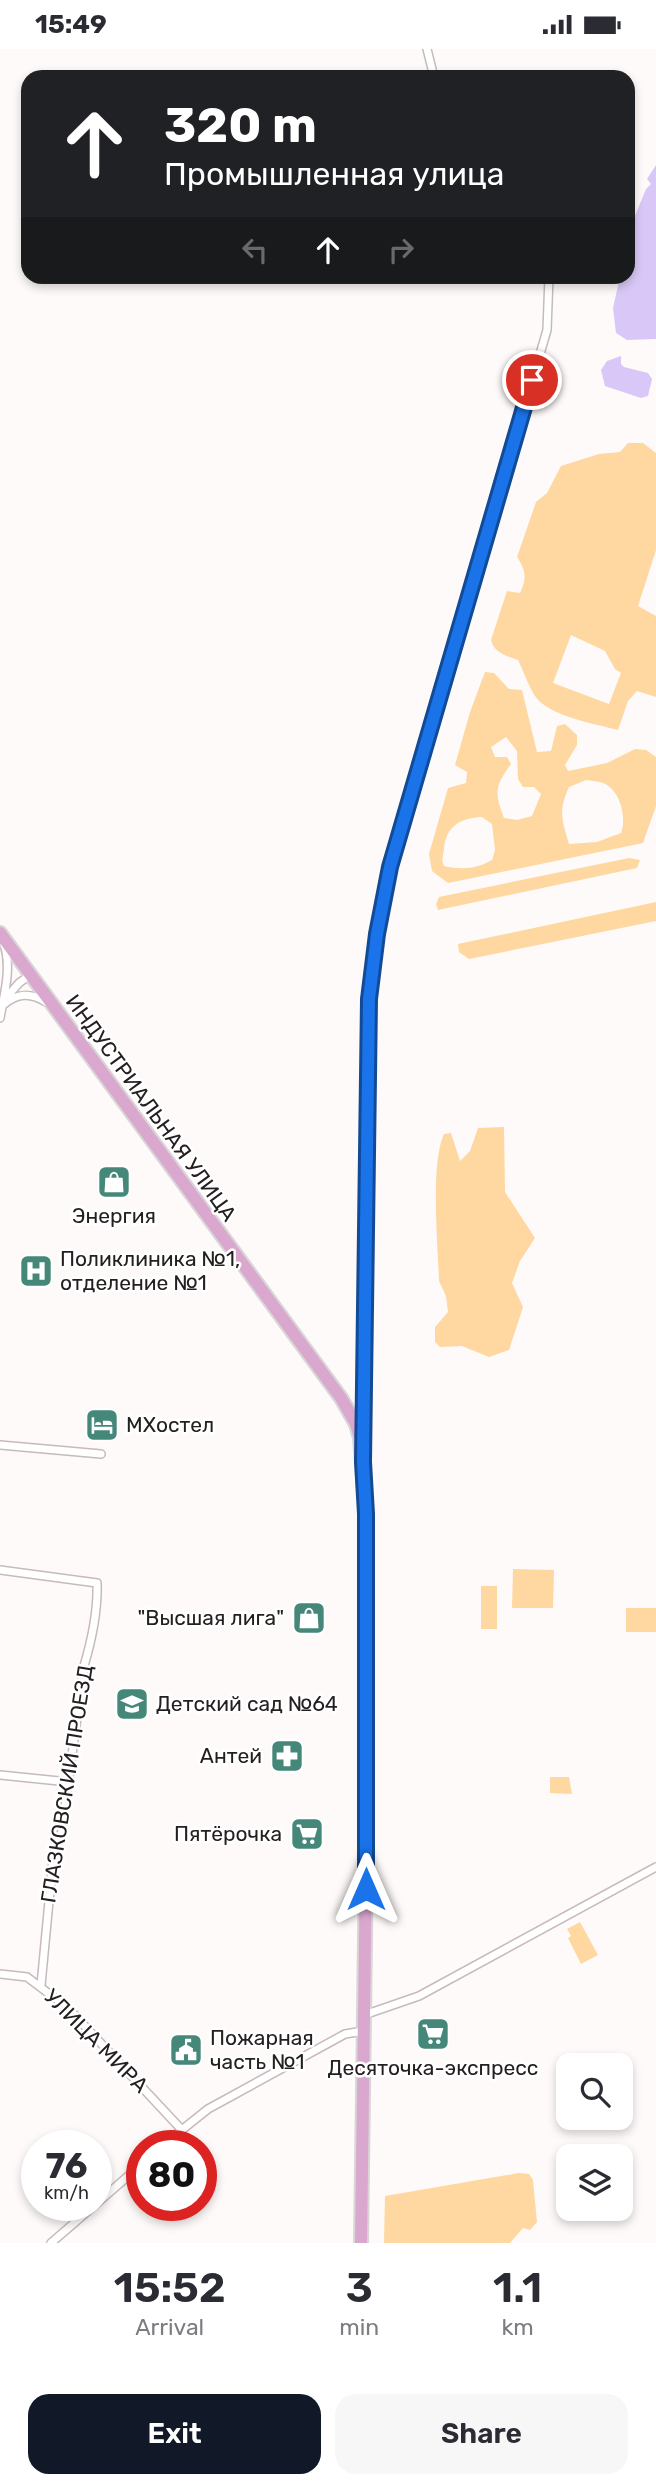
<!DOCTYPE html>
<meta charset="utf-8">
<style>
body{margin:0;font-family:Rubik,sans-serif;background:#f7f7f7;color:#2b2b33;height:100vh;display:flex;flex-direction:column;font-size:26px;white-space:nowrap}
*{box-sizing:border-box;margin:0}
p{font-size:23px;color:#7c7c81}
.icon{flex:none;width:38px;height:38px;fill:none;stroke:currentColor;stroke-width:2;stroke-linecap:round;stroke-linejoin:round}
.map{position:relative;height:2194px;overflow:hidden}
.sheet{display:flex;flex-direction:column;background:#fff;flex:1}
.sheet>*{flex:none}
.banner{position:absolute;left:21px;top:21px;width:614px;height:214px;border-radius:21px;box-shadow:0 4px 10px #0003;background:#202124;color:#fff;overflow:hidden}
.tools{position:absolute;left:556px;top:2004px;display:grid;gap:14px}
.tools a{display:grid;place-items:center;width:77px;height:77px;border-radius:14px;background:#fff;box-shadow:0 4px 10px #0003;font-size:35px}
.speed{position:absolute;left:21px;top:2081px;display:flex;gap:14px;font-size:35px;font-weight:700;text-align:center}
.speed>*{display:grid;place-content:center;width:91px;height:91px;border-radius:50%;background:#fff;box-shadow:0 4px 10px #0003;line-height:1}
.speed small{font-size:18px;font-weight:400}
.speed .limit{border:10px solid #d22;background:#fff;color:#111}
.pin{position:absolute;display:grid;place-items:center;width:60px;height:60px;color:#fff;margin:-30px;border:4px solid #fff;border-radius:50%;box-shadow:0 2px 7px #0007}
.me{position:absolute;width:77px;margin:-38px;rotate:0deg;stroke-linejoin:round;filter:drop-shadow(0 0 5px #0008)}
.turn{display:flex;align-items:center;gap:24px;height:147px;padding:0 28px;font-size:32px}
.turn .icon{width:91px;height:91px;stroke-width:2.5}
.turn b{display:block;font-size:49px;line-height:60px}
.lanes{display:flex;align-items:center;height:66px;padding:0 28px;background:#0003;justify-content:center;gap:35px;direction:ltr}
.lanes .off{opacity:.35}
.eta{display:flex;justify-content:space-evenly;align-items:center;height:119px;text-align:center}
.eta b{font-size:42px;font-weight:600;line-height:49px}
.button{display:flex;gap:14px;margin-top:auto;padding:14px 28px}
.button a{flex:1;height:80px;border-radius:21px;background:#111827;color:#fff;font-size:28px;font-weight:600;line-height:80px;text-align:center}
.button a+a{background:#f7f7f7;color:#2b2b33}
.status{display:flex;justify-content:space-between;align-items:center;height:49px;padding:0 35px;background:#fff;direction:ltr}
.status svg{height:19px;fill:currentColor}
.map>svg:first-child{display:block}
.green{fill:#fed7a1;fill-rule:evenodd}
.water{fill:#d9c8f7}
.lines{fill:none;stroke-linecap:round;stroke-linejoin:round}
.minor-casing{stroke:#c6babc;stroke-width:10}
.trunk-casing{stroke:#d8d7d7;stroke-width:16}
.minor{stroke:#fff;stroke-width:7}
.trunk{stroke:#daa8ce;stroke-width:12}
.route-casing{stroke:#114b97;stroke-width:18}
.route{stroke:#1a73e8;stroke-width:12}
.labels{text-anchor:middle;stroke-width:5;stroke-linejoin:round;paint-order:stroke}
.street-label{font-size:21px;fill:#242020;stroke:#fff}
.poi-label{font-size:21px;fill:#242020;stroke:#fff;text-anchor:start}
</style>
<div class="status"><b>15:49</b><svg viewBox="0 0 49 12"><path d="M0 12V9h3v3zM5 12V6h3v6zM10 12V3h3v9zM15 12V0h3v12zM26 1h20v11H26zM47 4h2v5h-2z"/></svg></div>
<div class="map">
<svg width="656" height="2194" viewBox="0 0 656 2194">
<rect width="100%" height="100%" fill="#fffafa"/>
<path class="green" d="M628 394H643L656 404V501L638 557 656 567V648L637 642 628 652 618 681C596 675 548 667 535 647 528 636 524 623 518 611 507 607 494 604 491 591L507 542 520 544C527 529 526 522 517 508L536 453 547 444 561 417 599 405 620 403ZM571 586 605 602 615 620 621 624 609 655 553 634Z
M485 623 494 624 509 640 522 641 537 703 551 702 557 677 565 675 577 686V696L565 716 568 722 607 714 635 700 646 701 656 708V757L643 794 448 834 432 822 429 805 448 739 466 734 467 723 455 716 470 663ZM506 688 517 702 518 730 523 738H534L541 745 532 767 517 771 504 769C494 743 495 737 511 715L507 708H495L491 698ZM586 731C591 732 598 732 603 734 620 740 627 769 621 784L597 793 569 795C562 770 558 763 569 738ZM482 768 492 775 495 801 492 811C476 820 462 821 444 817 441 810 443 808 444 800 446 778 459 769 482 768Z
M629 809 640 811 637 819 438 861 436 855 439 848Z
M656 853V872L469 910 459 903 458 895Z
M504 1078 505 1143 535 1189 520 1212 512 1234 523 1258 509 1301 489 1308 462 1297 440 1298 435 1293V1278L448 1263 446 1247 439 1232C438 1196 430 1115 444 1085L451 1084 460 1112 470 1102 478 1079Z
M513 1520 554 1521 553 1559H512Z
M481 1537H497V1580H481Z
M626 1559H656V1583H626Z
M550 1728H569L572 1745 550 1744Z
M580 1873 598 1906 581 1915 568 1889 571 1887 567 1880Z
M519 2124 529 2125 533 2131 537 2173 530 2181 523 2179 510 2194H384L385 2147Z"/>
<path class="water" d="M656 116V290L627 291 616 284 613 259 620 228H628V195L633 184 630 179 646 140 651 135 647 130Z
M621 307V315L624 318 648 324 652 330 648 347 641 349 605 337 601 321 607 312Z"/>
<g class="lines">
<defs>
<path id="minor" d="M427 0 434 28
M6 949 19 934 30 926
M3 956C17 944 30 943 46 953
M0 969C4 946 12 919 4 895
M364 1388 369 950 377 885 390 818 547 281 549 228
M0 1396 101 1405
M0 1521 97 1534C98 1562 92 1590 84 1617L61 1787 54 1800 41 1936
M0 1726 69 1733
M0 1925 27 1928 68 1959 181 2080
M364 1966 419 1947 656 1818
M163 2096 208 2060 345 1985 364 1982
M96 2155 142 2115
M51 2194 95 2156"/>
<path id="trunk" d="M0 884 341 1349 356 1375 360 1389 366 1465V1814L361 2194"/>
</defs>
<use href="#minor" class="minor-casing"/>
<use href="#trunk" class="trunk-casing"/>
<use href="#minor" class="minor"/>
<use href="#trunk" class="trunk"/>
</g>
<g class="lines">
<defs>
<path id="route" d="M366 1840V1465L363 1413 369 950 377 885 390 818 532 331"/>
</defs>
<use href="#route" class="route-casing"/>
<use href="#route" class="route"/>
</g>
<defs>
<symbol id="shop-square" viewBox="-11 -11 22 22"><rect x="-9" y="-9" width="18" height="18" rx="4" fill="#458778" stroke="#fff"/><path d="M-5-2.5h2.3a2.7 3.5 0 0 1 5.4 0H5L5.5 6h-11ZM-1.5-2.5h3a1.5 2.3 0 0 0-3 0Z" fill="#fff"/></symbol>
<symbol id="hospital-square" viewBox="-11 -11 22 22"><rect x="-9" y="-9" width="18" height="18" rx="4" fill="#458778" stroke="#fff"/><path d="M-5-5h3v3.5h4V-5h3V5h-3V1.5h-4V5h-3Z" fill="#fff"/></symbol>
<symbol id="hotel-square" viewBox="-11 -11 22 22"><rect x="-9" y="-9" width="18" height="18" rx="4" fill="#458778" stroke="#fff"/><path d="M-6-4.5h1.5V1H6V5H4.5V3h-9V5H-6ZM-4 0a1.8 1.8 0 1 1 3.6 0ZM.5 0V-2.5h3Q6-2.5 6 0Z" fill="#fff"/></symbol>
<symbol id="school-square" viewBox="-11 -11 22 22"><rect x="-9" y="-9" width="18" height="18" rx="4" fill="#458778" stroke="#fff"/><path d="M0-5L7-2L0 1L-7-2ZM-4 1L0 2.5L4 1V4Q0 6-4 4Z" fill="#fff"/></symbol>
<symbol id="pharmacy-square" viewBox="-11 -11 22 22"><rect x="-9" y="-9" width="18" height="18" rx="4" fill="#458778" stroke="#fff"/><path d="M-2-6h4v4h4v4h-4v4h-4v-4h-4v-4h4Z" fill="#fff"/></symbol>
<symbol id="supermarket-square" viewBox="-11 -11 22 22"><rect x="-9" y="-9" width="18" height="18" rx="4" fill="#458778" stroke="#fff"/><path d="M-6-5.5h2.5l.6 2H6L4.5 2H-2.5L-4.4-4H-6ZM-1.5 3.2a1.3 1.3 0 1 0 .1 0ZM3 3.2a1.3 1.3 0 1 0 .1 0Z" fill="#fff"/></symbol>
<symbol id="civic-square" viewBox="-11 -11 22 22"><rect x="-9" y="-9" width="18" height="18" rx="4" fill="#458778" stroke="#fff"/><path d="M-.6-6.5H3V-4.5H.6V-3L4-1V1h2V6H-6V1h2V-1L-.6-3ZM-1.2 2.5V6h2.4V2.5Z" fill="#fff"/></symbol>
</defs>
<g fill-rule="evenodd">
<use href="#shop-square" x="95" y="1114" width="38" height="38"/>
<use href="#hospital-square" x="17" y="1203" width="38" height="38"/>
<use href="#hotel-square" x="83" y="1357" width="38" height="38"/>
<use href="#shop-square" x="290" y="1550" width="38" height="38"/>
<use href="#school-square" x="113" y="1636" width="38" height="38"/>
<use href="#pharmacy-square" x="268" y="1688" width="38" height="38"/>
<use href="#supermarket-square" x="288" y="1766" width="38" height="38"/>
<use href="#supermarket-square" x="414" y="1966" width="38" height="38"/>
<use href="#civic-square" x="167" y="1982" width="38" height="38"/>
</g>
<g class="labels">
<g class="street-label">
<text transform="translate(151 1059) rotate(54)" y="7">ИНДУСТРИАЛЬНАЯ УЛИЦА</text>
<text transform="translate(67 1735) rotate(-81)" y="7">ГЛАЗКОВСКИЙ ПРОЕЗД</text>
<text transform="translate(96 1992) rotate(45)" y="7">УЛИЦА МИРА</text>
</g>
<g class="poi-label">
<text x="114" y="1174" text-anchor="middle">Энергия</text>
<text x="60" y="1217">Поликлиника №1,<tspan x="60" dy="24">отделение №1</tspan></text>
<text x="126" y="1383">МХостел</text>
<text x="284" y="1576" text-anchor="end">"Высшая лига"</text>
<text x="156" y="1662">Детский сад №64</text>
<text x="262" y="1714" text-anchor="end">Антей</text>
<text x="282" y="1792" text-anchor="end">Пятёрочка</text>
<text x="210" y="1996">Пожарная<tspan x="210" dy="24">часть №1</tspan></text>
<text x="433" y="2026" text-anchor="middle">Десяточка-экспресс</text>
</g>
</g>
</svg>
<div class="tools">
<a><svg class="icon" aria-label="search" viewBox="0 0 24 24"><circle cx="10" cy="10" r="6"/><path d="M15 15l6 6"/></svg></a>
<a><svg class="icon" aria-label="layers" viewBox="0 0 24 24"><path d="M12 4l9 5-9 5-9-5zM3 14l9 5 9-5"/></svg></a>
</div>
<div class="speed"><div>76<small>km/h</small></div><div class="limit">80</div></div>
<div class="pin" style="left:532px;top:331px;background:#d93025"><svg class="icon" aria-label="arrive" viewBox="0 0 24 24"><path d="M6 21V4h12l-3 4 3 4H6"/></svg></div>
<svg class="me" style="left:366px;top:1840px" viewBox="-20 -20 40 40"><path d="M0-17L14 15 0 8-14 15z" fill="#1a73e8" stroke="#fff" stroke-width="4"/></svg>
<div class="banner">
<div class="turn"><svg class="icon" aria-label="ahead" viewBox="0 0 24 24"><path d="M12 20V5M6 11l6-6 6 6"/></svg><div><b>320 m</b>Промышленная улица</div></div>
<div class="lanes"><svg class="icon off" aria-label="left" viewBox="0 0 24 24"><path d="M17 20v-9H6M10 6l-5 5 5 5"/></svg><svg class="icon" aria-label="ahead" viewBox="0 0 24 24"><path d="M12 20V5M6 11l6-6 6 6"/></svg><svg class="icon off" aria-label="right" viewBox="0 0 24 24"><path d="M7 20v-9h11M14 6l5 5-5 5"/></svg></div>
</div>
</div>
<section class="sheet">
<div class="eta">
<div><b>15:52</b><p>Arrival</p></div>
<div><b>3</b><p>min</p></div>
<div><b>1.1</b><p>km</p></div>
</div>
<div class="button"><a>Exit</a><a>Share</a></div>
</section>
